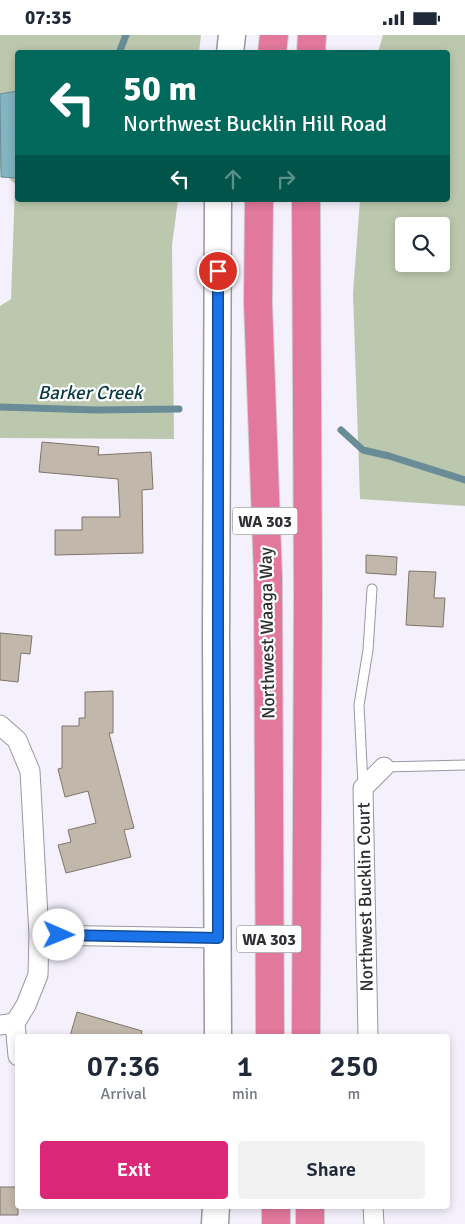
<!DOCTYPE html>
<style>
body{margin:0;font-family:Signika,sans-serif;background:#f2f2f3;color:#1f2937;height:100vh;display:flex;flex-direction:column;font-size:19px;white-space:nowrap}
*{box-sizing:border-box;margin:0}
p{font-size:16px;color:#747a83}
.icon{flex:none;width:28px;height:28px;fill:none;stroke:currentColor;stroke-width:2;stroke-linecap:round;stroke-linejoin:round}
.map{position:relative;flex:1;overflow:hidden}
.sheet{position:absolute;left:15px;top:999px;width:435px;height:175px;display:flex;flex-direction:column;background:#fff;border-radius:5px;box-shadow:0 2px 8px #0003}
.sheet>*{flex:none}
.hud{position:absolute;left:15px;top:15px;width:435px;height:152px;border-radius:5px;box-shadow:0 2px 8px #0003;background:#00695c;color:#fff;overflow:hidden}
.controls{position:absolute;left:395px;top:182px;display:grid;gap:10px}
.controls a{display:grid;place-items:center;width:55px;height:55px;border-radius:5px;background:#fff;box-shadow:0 2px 8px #0003;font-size:25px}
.pin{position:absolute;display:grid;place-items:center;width:42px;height:42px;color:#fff;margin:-21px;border:2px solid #fff;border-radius:50%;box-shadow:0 1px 5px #0007}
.me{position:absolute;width:55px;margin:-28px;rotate:91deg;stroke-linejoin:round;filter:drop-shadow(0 0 4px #0008)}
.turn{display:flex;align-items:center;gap:18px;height:105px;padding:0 25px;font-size:22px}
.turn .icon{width:65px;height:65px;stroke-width:2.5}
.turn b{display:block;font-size:35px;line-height:42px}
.lanes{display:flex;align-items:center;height:48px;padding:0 25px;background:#0003;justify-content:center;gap:25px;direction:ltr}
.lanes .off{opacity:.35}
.eta{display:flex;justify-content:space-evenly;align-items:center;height:85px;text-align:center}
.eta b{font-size:30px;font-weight:600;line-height:35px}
.button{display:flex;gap:10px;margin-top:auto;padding:10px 25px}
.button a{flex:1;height:58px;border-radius:5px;background:#db2777;color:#fff;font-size:20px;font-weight:600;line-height:58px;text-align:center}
.button a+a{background:#f2f2f3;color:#1f2937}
.status{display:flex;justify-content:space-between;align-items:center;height:35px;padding:0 25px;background:#fff;direction:ltr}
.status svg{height:14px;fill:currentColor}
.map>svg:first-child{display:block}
.green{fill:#bbc8ae;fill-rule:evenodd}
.water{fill:#82b5c1;stroke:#698c96}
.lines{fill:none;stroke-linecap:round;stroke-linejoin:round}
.stream{stroke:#698c96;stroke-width:7}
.building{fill:#c2b7ab;stroke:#7f756a}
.service-casing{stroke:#9a96a4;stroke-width:11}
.minor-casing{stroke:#9a96a4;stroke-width:21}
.secondary-casing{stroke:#9a96a4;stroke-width:29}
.trunk-casing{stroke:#d1d1d2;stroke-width:30}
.service{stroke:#fff;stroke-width:9}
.minor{stroke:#fff;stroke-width:19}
.secondary{stroke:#fff;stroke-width:26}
.trunk{stroke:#e2789c;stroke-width:28}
.route-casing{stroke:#114b97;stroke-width:12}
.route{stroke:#1a73e8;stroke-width:9}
.labels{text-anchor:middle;stroke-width:4.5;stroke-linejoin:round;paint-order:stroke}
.shield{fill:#fff;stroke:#6d6d70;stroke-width:1}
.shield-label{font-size:16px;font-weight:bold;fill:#2f2e33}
.street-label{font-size:18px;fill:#2f2e33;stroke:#fff}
.water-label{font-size:19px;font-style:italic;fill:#0a3a44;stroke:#fff}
</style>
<div class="status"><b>07:35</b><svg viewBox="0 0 49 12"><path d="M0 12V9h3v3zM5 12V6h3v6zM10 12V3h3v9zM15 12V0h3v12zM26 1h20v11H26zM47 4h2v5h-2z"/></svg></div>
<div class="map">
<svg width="465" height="1189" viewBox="0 0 465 1189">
<rect width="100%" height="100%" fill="#f4f1fd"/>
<path class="green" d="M0 0H201L199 17 18 18V165H178L172 210 174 404 0 403V271L11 264 15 149 0 134Z
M383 0H465V471L360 464 353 258 360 165H448V18L378 17ZM404 191H441V229H404Z"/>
<path class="water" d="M17 56V143L1 142 0 59Z"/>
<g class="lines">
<path class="stream" d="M119 18 126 0
M0 372 96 375 179 374
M341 395 363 415 389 421 465 445"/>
</g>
<path class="building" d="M42 407 99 412 98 420 151 417 153 454 142 455 143 518 55 520V495H82V482H120L118 444 39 437Z
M366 520 397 522 396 540 366 538Z
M409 536 436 537 434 563H445L443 592 406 590Z
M0 598 32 601 30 619 21 618 18 647 0 645Z
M113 656V698H109L134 793 124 795 131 822 66 838 58 810 71 807 68 795 96 788 88 756 65 762 58 734 62 733V691H79V683H85V657Z
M77 977 142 996 141 1001H70Z
M0 1152H18V1180H0Z"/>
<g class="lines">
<defs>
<path id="service" d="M384 732 465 730
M363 750 359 670 368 615 372 554"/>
<path id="minor" d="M0 690 17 705 30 736 39 900 38 940 26 970 15 988 0 990
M39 900 218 903
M15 988 18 1021
M368 1001 363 753 384 732
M373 1171 374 1189"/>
<path id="secondary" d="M230 18 232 0
M218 1001 216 601 218 165
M215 1189 216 1171"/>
<path id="trunk" d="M272 18 274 0
M311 18 312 0
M259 165 258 268 268 541 270 1001
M306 165 308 560 306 1001
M276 1171V1189
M310 1171V1189"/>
</defs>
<use href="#service" class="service-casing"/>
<use href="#minor" class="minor-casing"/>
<use href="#secondary" class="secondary-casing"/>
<use href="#trunk" class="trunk-casing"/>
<use href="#service" class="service"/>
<use href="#minor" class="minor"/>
<use href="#secondary" class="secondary"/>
<use href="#trunk" class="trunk"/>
</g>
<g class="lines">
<defs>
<path id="route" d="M59 900 218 903V236"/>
</defs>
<use href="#route" class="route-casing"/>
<use href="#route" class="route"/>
</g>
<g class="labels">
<g class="shield">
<rect x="232.5" y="472.5" width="65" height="27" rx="4"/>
<rect x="236.5" y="890.5" width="65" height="27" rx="4"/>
</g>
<g class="shield-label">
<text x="265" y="492">WA 303</text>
<text x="269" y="910">WA 303</text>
</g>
<g class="street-label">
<text transform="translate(267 598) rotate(-91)" y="6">Northwest Waaga Way</text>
<text transform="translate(365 862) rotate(-91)" y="6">Northwest Bucklin Court</text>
</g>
<g class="water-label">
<text x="90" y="364">Barker Creek</text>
</g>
</g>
</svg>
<div class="controls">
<a><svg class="icon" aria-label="search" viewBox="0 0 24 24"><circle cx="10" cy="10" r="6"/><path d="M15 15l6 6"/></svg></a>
</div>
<div class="pin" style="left:218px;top:236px;background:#d93025"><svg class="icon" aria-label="arrive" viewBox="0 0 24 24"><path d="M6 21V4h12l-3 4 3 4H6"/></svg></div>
<svg class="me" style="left:59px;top:900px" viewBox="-20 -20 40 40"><circle r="19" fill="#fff"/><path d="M0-13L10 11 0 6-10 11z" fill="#1a73e8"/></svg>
<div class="hud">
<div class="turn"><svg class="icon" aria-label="left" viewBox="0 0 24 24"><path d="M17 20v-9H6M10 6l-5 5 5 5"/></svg><div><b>50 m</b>Northwest Bucklin Hill Road</div></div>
<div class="lanes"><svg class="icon" aria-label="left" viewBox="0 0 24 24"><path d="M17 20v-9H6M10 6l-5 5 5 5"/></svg><svg class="icon off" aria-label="ahead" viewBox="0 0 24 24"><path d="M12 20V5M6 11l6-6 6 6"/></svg><svg class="icon off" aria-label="right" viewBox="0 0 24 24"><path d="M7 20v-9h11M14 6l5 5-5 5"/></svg></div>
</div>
<section class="sheet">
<div class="eta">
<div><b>07:36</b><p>Arrival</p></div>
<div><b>1</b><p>min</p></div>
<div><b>250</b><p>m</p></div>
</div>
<div class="button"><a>Exit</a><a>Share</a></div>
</section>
</div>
